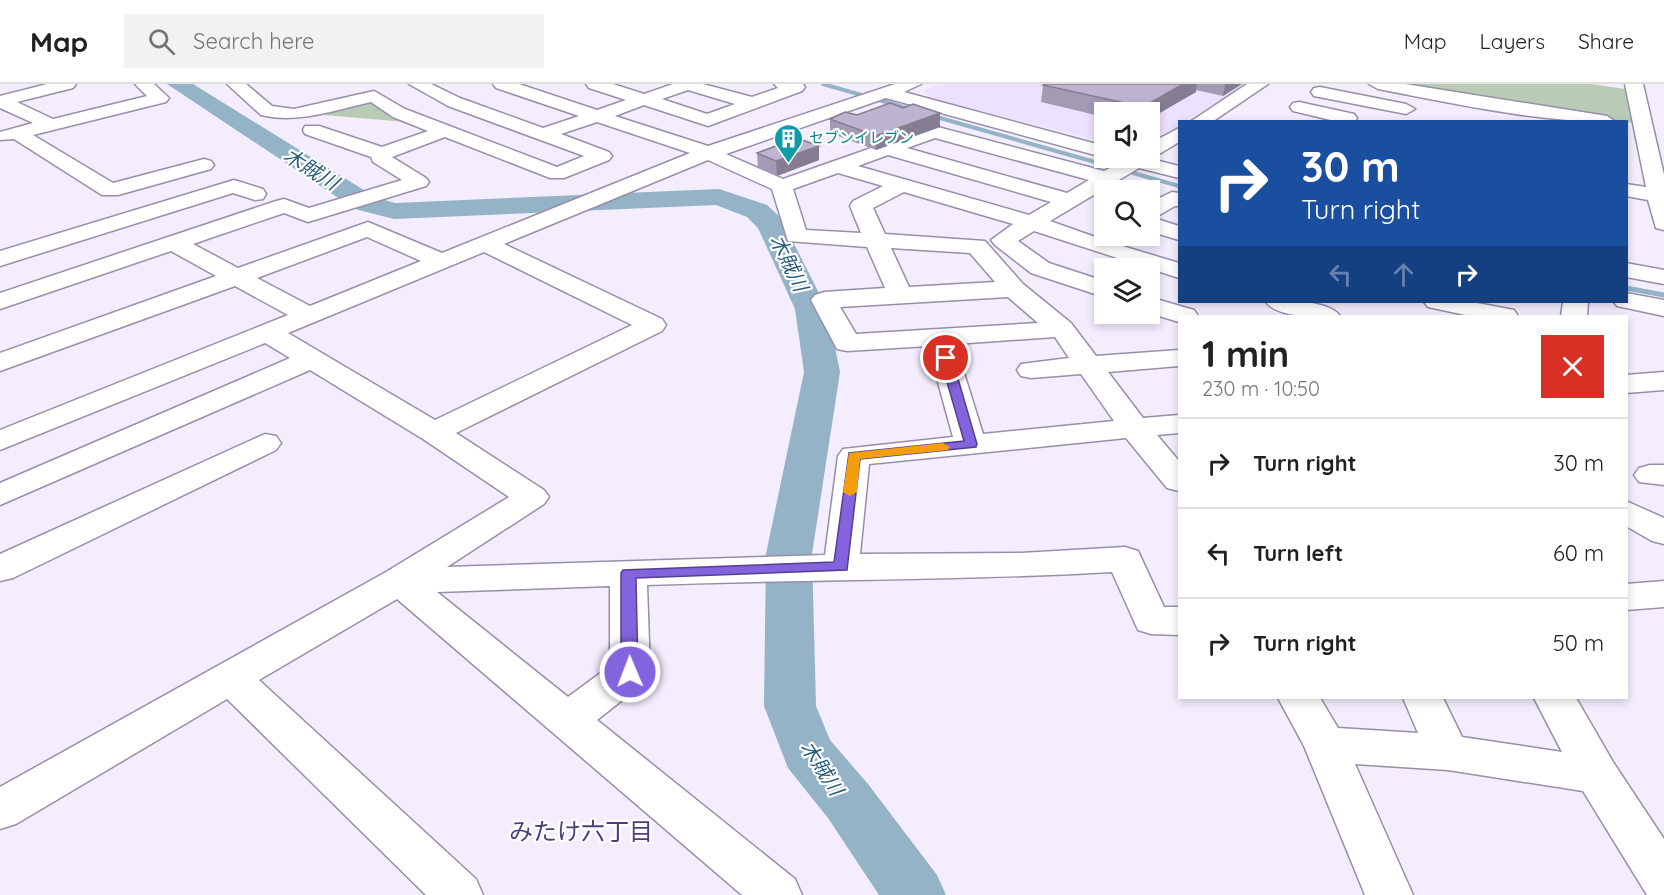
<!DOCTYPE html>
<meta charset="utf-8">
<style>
body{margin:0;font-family:Quicksand,"Noto Sans JP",sans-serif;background:#f2f2f2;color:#202124;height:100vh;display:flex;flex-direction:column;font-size:22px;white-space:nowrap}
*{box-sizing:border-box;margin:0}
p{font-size:20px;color:#757577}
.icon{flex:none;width:33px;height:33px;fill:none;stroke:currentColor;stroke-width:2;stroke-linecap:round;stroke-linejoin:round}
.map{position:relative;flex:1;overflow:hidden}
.details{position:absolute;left:1178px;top:231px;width:450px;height:384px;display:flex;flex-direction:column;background:#fff;border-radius:0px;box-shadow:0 3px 9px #0003}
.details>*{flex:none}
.hud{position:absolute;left:1178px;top:36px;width:450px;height:183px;border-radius:0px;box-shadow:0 3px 9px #0003;background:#1a4fa0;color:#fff;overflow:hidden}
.controls{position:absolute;left:1094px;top:18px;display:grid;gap:12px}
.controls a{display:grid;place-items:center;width:66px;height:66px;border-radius:0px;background:#fff;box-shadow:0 3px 9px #0003;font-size:30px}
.pin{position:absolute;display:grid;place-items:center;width:51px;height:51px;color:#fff;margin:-26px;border:3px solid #fff;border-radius:50%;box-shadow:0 2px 6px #0007}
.me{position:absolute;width:66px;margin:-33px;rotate:359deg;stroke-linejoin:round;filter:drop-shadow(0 0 4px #0008)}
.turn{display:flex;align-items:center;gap:21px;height:126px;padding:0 24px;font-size:27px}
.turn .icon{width:78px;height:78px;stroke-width:2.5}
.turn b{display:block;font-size:42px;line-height:51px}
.lanes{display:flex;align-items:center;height:57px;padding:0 24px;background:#0003;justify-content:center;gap:30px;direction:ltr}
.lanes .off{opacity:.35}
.round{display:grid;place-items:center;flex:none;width:63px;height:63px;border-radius:0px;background:#f2f2f2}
.overview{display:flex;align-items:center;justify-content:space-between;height:102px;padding:0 24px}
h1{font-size:36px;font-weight:700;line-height:45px}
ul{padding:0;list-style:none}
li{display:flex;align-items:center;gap:18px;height:90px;padding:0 24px;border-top:2px solid #e0e0e0}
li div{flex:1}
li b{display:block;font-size:22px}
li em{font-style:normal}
header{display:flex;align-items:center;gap:36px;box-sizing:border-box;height:84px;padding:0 30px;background:#fff;border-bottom:2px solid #e0e0e0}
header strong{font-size:28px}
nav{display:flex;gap:33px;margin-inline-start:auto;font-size:21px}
.search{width:420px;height:54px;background:#f2f2f2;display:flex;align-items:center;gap:15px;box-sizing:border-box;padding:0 21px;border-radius:0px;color:#757577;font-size:22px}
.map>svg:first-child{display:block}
.built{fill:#ece1fe}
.green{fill:#b8ccb5}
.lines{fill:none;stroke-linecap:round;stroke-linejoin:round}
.stream-far1{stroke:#94b3c6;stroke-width:4}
.stream{stroke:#94b3c6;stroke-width:5}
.river{fill:#94b3c6;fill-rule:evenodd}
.minor-casing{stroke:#988ea9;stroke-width:3}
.minor{fill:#fff;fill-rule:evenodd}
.wall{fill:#a39bb4}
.shaded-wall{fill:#857e92}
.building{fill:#beb4d1;stroke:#857e92;stroke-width:1.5}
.route{fill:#8363de;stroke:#554090;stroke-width:1.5}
.slow{fill:#f59e0b}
.labels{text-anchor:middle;stroke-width:4.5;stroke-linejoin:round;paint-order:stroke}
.far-culture-label{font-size:15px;fill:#0d838f;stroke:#fff;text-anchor:start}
.water-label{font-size:20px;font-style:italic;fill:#255b77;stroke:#fff}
.near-neighbourhood-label{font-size:24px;fill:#4c3e7b;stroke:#fff}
</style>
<header>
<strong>Map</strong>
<div class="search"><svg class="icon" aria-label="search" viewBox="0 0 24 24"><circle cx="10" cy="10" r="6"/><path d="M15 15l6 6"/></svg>Search here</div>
<nav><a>Map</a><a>Layers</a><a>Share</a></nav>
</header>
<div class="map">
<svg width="1664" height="811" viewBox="0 0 1664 811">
<rect width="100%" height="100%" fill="#f3edfe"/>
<path class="built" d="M941 0H1248L1186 37 1179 38V42L1149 60V28H1104V58L929 14 924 6Z"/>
<path class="green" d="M1384 0H1591L1625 5 1635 37 1629 39 1468 16Z
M366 17 407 38 312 30Z"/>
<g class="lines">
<path class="stream-far1" d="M823 0 914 26
M933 32 1109 82
M1133 89 1179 102"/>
<path class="stream" d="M1626 204 1664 211"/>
<path class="river" d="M167 0H193L375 113 395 119 719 105 767 121 781 134 827 225 840 288 812 470 816 622 830 656 868 700 937 791 946 811H879L828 734 788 684 764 622 766 470 804 288 795 225 758 144 747 133 716 121 394 135 355 125Z"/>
<defs>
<path id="minor" d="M47 0H76L73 4 17 18 53 35 147 12 135 0H154L169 14 166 18 33 51 113 99 204 75 211 77 214 81 211 85 118 111H102L14 55 0 56V48L33 39 0 24V12Z
M227 0H246L272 22 294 25 374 7 405 25 557 83 584 72 448 22 409 0H431L460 14 543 44 579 32 496 4 493 0H519L597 26 626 16 589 4 586 0H613L644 10 673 0H703L752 13 778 4 774 0H803L805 3 802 7 708 42 644 21 615 32 708 62 895 0H921L904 8 1104 62 1106 74 886 14 726 70 783 95 934 42 1104 87 1119 79 1114 74H1149V60L1179 44V58L1151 75 1179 82V94L1139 84 1050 137 1098 154 1104 150 1128 152 1119 161 1179 179V194L1034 147 1018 157 1049 179 1104 197V213L1031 189 995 161 991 156 1013 140 904 108 873 124 885 150 985 157 1023 200 1071 239 1096 272 1179 266V282L1108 288 1143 334 1179 331V349L1157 351 1179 377V407L1167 404 1126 354 869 380 860 470 1021 469 1125 463 1138 467 1164 523H1179V551L1151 550 1138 546 1112 488C957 497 802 495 647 501L650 588 644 599 597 636 795 795 802 811H742L397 515 259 596 476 795 483 811H426L227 615 16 740 0 745V703L386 488 509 413 423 355 310 286 0 421V399L290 274 265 259 0 366V346L288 231 235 202 0 287V269L216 192 171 167 0 225V209L276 117 284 115 309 124 402 96 373 78 371 73 305 50 303 46 305 42H319L382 63 428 47 393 33 371 18C335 26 298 40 261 31ZM688 6 735 20 707 30 662 15ZM597 38 690 69 442 169 368 138 238 184 193 160 284 129 308 138 426 102 429 98 426 94 392 73 445 53 550 94H564L609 76 612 72 609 68 561 50ZM935 54 1089 96 1067 109 907 64ZM888 71 1051 118 1029 131 858 82ZM708 76 772 105 788 157 867 163 885 204 824 208 815 211 811 216 837 265 847 267 928 262 953 353 843 365 838 372 825 471 447 483 544 420 549 413 544 406 456 349 662 247 666 241 662 235 504 160ZM838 89 883 102 853 117 850 122 861 149 806 146 793 105ZM367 153 421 177 310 222 257 194ZM891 164 970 169 995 198 909 203ZM484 168 632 241 435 336 288 249ZM1008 213 1038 239 856 250 840 223ZM1055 253 1069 274 1021 280 1017 286 1021 292 1031 294 1081 290 1114 337 983 350 955 260ZM610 502V582L568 613 437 508Z
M1247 0H1268L1212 38H1190Z
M1369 0H1405L1607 32 1616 38C1536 38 1457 20 1378 5Z
M1625 0H1643L1664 91V146L1656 144 1648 116 1626 112V100L1646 103Z
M1320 3 1406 20 1415 25 1406 30 1314 12 1311 8 1314 4Z
M1299 18 1354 30 1357 34 1355 38H1339L1293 27 1290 23 1293 19Z
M234 96 263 105 266 110 263 115 255 116 233 109 0 182V167Z
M1172 108 1179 109V122H1175L1154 134 1179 142V156L1149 147V119Z
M1626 179 1664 186V200L1626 193Z
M1626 209 1664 216V232L1617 222 1614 218H1626Z
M1149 213 1194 226 1198 232H1179V238L1149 229Z
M1266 218C1284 216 1329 216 1340 232 1322 234 1277 234 1266 218Z
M1424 218H1472L1514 226 1518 232H1470L1428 223Z
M1563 218H1588L1587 232H1561Z
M1664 288V306L1626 309V291Z
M265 350 276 352 281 359 276 366 13 494 0 497V470Z
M1650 381H1664V401L1639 398 1634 391 1639 384Z
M1626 417 1664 434V460L1652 457 1626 442Z
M1664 497V523L1626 526V500Z
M1278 614H1320L1338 644 1418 649 1403 614H1443L1462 653 1562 668 1534 614H1576L1613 678 1664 755V811H1647L1583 707 1448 686 1355 680 1413 811H1365L1304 662Z"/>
</defs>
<use href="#minor" class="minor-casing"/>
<use href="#minor" class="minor"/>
</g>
<path class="wall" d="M1045 0H1242L1223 12 1196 6V8L1149 35V28H1104V33L1041 18 1043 1Z
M903 24 940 29V43L876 66 830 49V35Z
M819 62V76L777 92 758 84 757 69Z"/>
<path class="shaded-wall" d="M1183 0H1197L1196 8 1149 35V28H1142L1143 23Z
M1225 0H1242L1223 12Z
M940 29V43L876 66V52Z
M819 62V76L777 92 776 77Z"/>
<path class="building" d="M1045 0H1183L1143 23 1043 1Z
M890 19 903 24 913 20 940 29 876 52 830 35 845 28 857 31Z
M797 54 819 62 776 77 757 69Z"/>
<path class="route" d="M946 271 952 274 977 360 976 363 860 375 847 486 636 494 638 588 635 592H624L621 588V489L623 486 834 478 849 369 964 357 940 274Z"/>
<path class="slow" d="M943 359 950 363 948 366 860 375 857 408 850 412 843 408 849 369Z"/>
<defs>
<symbol id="building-pin" viewBox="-11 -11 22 30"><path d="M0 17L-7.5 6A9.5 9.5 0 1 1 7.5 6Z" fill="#0f9aa8" stroke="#fff"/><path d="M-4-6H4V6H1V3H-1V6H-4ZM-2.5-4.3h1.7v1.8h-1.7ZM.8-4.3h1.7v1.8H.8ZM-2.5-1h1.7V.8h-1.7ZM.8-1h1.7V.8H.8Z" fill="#fff"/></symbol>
</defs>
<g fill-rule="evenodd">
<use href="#building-pin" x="772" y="38" width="33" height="45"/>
</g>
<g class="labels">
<g class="far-culture-label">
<text x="809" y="59">セブンイレブン</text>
</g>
<g class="water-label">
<text transform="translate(311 85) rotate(32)" y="7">木賊川</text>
<text transform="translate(789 179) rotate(64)" y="7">木賊川</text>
<text transform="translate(822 684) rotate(57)" y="7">木賊川</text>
</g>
<g class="near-neighbourhood-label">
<text x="581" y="756">みたけ六丁目</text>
</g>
</g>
</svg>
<div class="controls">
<a><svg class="icon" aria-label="sound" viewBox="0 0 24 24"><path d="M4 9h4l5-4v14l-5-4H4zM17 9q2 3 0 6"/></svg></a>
<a><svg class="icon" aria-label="search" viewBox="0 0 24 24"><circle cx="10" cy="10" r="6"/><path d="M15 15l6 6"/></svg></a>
<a><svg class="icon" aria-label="layers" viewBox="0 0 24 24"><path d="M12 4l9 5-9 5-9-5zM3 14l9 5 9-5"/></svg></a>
</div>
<div class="pin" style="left:946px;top:274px;background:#d93025"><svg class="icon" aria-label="arrive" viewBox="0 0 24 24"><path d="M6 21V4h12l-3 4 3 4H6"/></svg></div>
<svg class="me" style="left:630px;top:588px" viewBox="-20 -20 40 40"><circle r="17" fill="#8363de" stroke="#fff" stroke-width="3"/><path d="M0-11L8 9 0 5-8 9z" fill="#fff"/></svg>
<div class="hud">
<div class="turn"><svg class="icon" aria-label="right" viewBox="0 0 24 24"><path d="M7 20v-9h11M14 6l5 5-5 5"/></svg><div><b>30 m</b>Turn right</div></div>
<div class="lanes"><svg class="icon off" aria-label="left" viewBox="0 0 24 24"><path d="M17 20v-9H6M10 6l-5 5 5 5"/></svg><svg class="icon off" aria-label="ahead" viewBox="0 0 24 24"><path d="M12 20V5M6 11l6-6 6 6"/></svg><svg class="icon" aria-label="right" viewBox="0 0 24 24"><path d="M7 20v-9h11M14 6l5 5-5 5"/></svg></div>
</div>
<section class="details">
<div class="overview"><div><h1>1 min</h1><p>230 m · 10:50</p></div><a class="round" style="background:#d93025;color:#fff"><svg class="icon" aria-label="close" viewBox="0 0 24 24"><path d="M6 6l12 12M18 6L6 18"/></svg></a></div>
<ul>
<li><svg class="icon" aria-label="right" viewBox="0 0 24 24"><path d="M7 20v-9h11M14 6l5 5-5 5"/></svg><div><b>Turn right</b></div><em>30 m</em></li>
<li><svg class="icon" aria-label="left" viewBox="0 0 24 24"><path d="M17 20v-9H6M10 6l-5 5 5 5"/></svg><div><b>Turn left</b></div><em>60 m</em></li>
<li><svg class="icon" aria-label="right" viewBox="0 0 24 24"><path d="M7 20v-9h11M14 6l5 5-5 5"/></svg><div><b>Turn right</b></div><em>50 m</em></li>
</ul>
</section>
</div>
